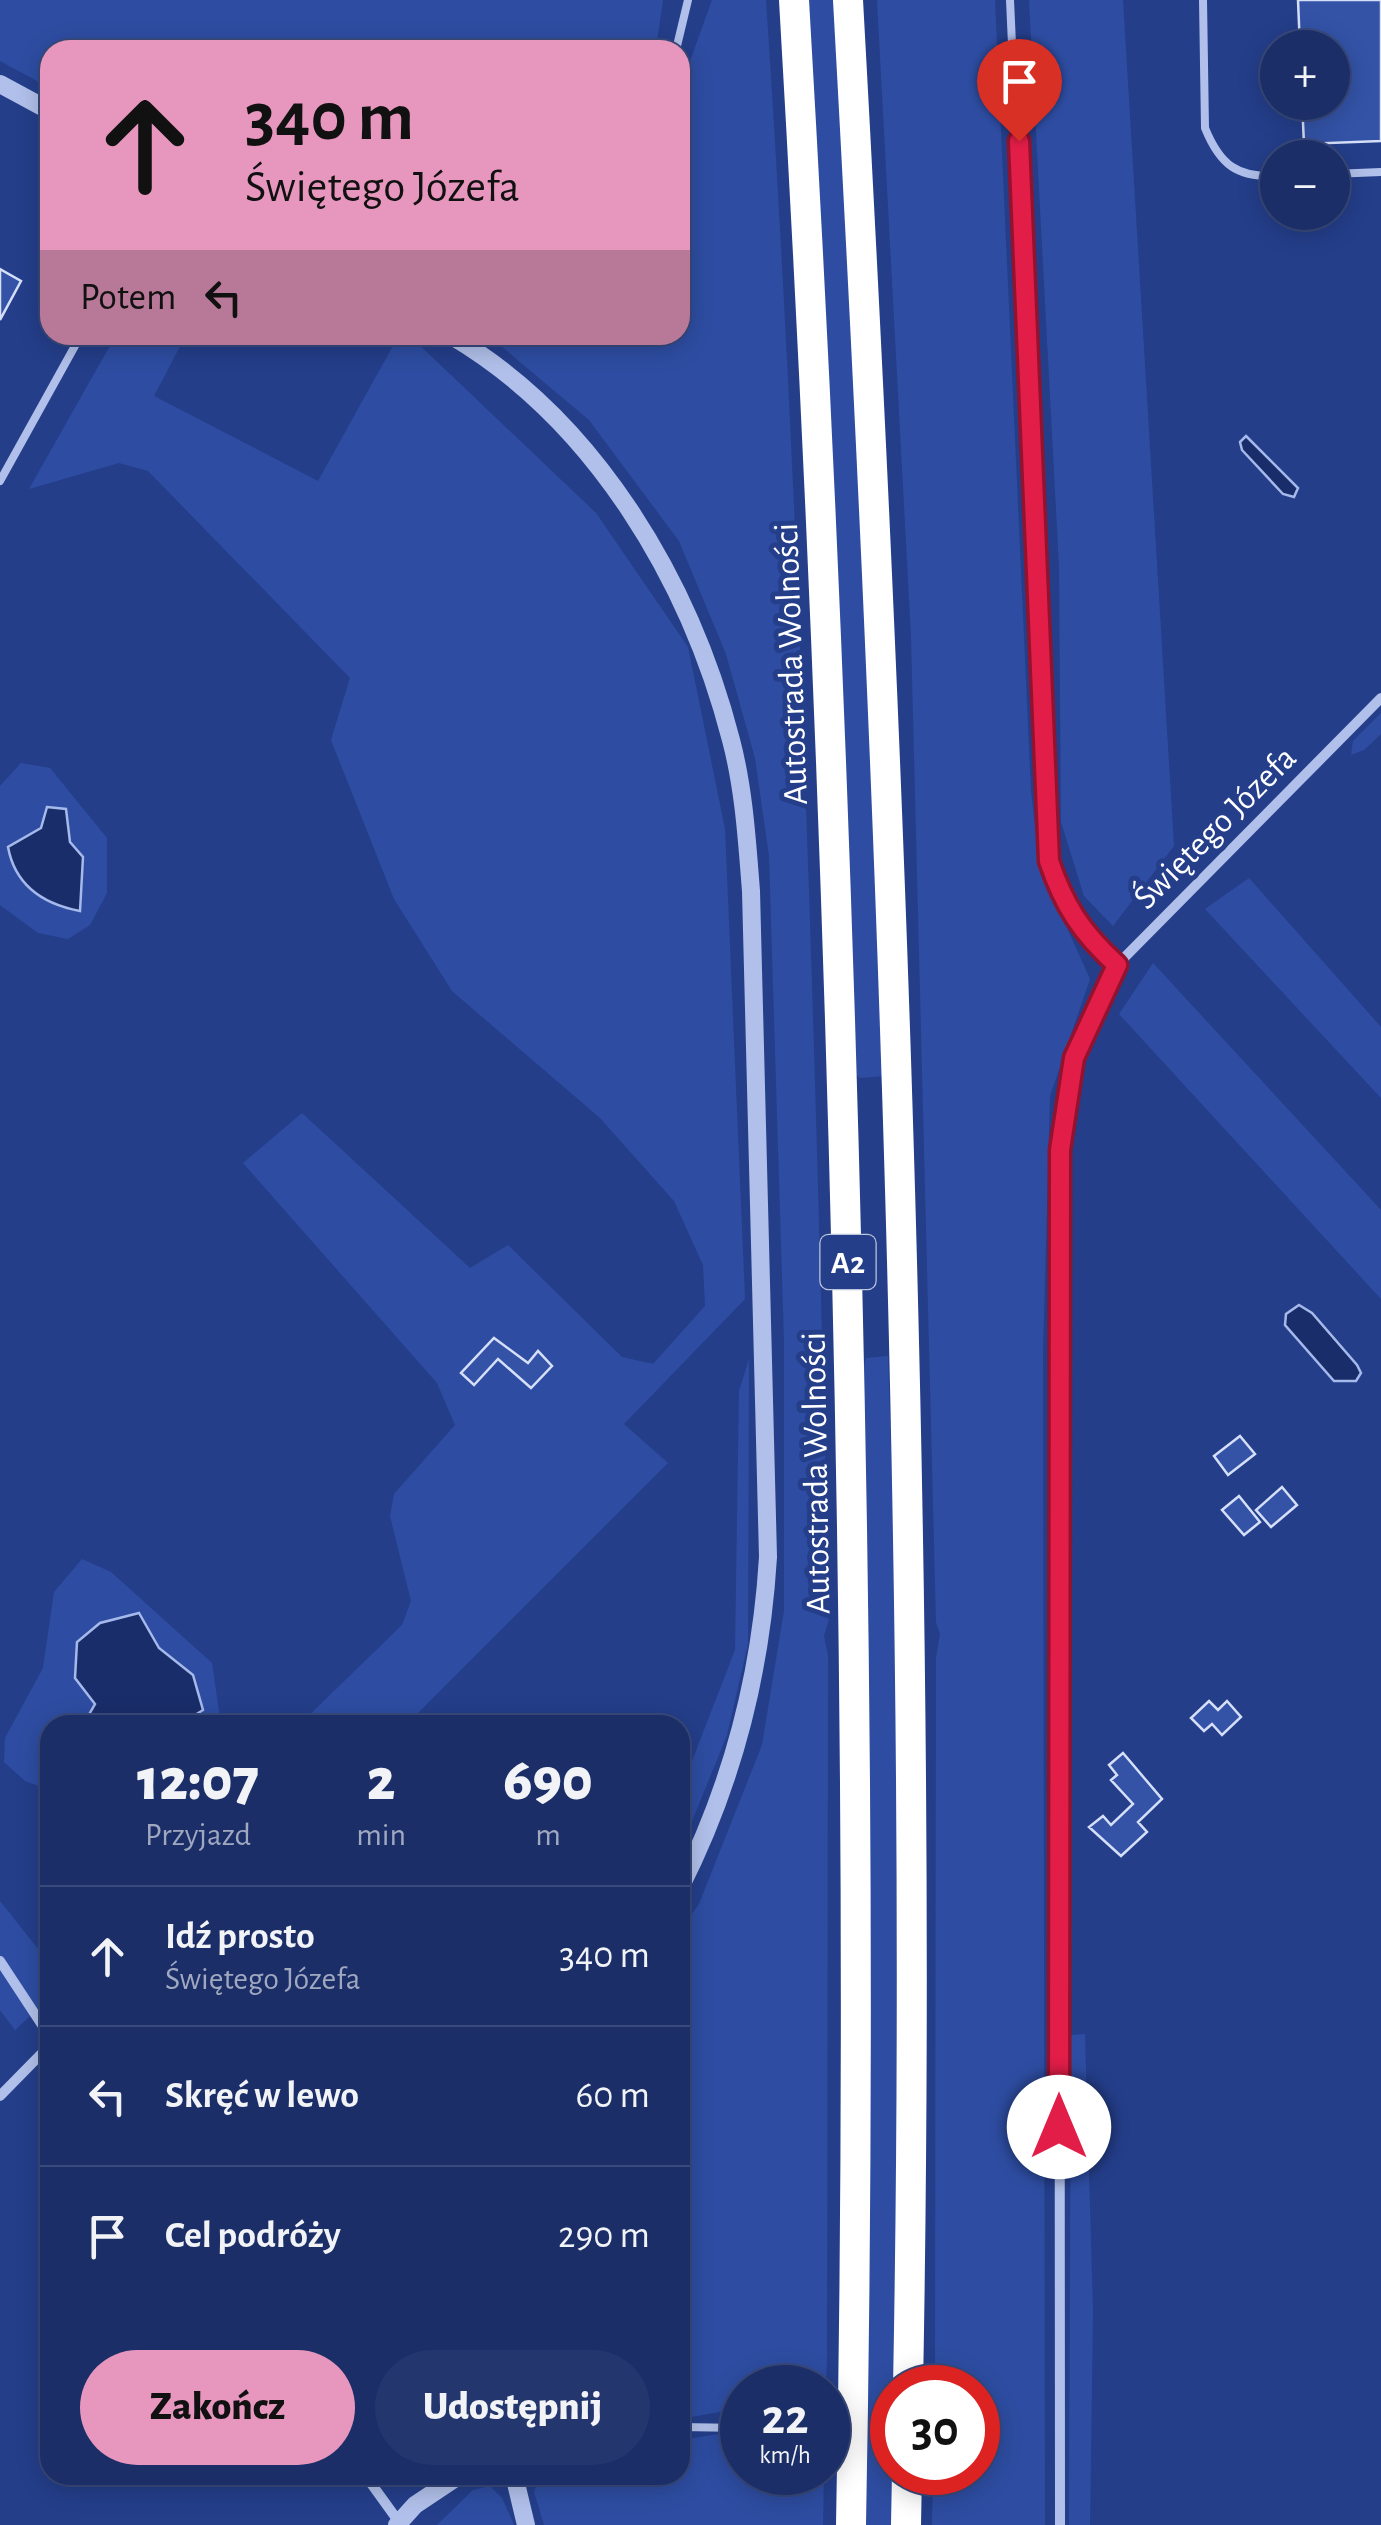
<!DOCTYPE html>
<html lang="pl">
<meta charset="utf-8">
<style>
body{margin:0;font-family:"Alegreya Sans",sans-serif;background:#24366e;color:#f1f3f6;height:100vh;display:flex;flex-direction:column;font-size:38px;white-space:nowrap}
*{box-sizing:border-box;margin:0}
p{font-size:32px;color:#a0a8c0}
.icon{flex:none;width:55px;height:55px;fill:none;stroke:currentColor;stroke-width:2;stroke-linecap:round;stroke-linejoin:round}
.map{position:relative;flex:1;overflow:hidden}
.side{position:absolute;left:40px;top:1715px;width:650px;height:770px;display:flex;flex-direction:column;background:#1b2e68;border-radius:30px;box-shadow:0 5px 25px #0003,0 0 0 2px #394a7c}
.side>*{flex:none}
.guide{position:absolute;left:40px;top:40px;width:650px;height:305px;border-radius:30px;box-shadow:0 5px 25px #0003,0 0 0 2px #394a7c;background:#e797bd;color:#111;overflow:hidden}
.fabs{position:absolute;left:1260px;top:30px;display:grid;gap:20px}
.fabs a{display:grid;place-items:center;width:90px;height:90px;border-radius:50%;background:#1b2e68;box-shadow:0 5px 25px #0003,0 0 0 2px #394a7c;font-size:50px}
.speed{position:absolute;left:720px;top:2365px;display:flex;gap:20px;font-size:50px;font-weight:700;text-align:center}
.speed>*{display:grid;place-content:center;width:130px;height:130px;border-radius:50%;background:#1b2e68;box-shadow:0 5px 25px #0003,0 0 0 2px #394a7c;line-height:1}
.speed small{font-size:25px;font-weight:400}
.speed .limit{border:15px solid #d22;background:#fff;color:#111}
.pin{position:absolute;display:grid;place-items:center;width:85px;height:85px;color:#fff;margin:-102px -42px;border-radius:50% 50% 50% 0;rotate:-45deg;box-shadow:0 0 10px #0007}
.pin .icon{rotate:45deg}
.me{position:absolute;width:110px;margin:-55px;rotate:0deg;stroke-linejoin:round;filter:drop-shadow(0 0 8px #0008)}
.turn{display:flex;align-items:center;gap:35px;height:210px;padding:0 40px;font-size:45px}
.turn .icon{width:130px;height:130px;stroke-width:2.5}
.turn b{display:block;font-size:70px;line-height:85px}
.then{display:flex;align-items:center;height:95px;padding:0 40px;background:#0003;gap:20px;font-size:38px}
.eta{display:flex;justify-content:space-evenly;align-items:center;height:170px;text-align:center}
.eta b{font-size:60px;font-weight:800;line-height:70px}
.button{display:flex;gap:20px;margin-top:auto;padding:20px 40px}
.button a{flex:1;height:115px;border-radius:60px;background:#e797bd;color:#111;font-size:40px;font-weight:800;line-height:115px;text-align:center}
.button a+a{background:#24366e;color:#f1f3f6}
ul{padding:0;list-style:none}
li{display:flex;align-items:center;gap:30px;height:140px;padding:0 40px;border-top:2px solid #394a7c}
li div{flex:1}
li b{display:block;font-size:38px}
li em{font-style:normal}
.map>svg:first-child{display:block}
.green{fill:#2e4da2}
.water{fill:#192d6a;stroke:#a5b9eb;stroke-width:2.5}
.building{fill:#3453a7;stroke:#d5dff8;stroke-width:2.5}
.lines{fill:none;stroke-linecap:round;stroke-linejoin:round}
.path{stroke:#b1c0ea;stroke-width:4;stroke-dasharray:5 8;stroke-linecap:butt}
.service{stroke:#b1c0ea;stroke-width:8}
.minor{stroke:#b1c0ea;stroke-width:10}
.tertiary{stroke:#b1c0ea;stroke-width:18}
.motorway{stroke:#fff;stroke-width:30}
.route-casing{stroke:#92132f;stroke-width:25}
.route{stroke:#e11d48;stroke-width:18}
.labels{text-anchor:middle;stroke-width:10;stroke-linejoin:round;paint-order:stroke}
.shield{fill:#243e8a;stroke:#bdc5dc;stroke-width:2.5}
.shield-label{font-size:32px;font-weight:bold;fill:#fff}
.street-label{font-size:35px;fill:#fff;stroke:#243e8a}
</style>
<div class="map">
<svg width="1381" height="2525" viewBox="0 0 1381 2525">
<rect width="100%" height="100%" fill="#243e8a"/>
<path class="green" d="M0 0H663L657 41 651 50H50V88L0 61Z
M712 0H766C802 539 816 1080 829 1619L824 1636 828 1656 827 2359 826 2387 742 2388V2408L680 2419V1930L699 1904 762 1745 784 1611V1340L769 856 755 758 726 654 679 541 589 420 501 346 500 335H680V89Z
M806 0H837L885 1076 860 1078 855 1074Z
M877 0H995L1031 791 1040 868 1090 979 1050 1096 1043 1354 1045 2525H932L933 2473 978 2472V2388L935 2387 936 1658 940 1634 936 1622 911 636Z
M1029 0H1123L1174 846 1113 926 1084 896 1061 822 1059 566Z
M116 335H186L154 396 318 481 399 335H409L596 513 688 647 725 829 745 1299 624 1424 668 1463 406 1725H299L402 1625 411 1601 390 1516 394 1494 455 1425 437 1383 243 1163 302 1113 470 1268 508 1245 622 1357 653 1364 705 1306 703 1265 674 1201 600 1118 452 991 394 899 331 740 350 678 148 471 119 463 29 489Z
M1381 713V734L1364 750 1351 755 1353 741Z
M21 763 50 768 107 838V893L90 925 68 939 38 933 0 905V786Z
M1249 878 1381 1027V1098L1205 909Z
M1153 963 1381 1210V1299L1119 1014Z
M888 1356 900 1729 894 2525H864L863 1369 866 1358Z
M749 1359 748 1644 727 1735 680 1851V1792L735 1650 739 1391Z
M82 1559 111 1572 212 1663 221 1725H50V1790L25 1781 4 1762 5 1738 43 1668 54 1592Z
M0 1901 50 1964V1998L15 2030 0 2010Z
M1085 2034 1093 2311 1090 2525H1069L1071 2035Z
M718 2434C740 2443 742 2449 742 2472L824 2473 823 2525H544L534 2492 540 2475H680V2440Z
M490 2486 502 2498 514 2525H437L473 2490Z"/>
<path class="water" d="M1246 436 1298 488 1294 497 1283 494 1242 450 1240 442Z
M47 807 66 809 70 842 83 857 80 911C43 904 15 885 8 847L41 828Z
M1299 1305 1312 1313 1357 1365 1361 1373 1356 1381H1334L1285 1325 1286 1314Z
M139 1613 159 1648 193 1675 203 1710 179 1725H83L95 1704 75 1678 77 1642 100 1623Z"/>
<path class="building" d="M1298 0H1381V141L1304 144 1302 102H1332V48H1300Z
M0 269 21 281 0 320Z
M494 1338 528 1363 538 1351 552 1366 531 1388 498 1359 474 1385 461 1373Z
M1240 1436 1255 1454 1228 1475 1214 1456Z
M1282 1487 1297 1505 1271 1527 1256 1510Z
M1239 1496 1260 1522 1244 1535 1222 1510Z
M1209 1701 1218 1710 1227 1701 1241 1717 1222 1735 1212 1724 1204 1731 1191 1718Z
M1123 1753 1162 1799 1138 1822 1147 1832 1121 1856 1089 1827 1103 1816 1111 1825 1133 1804 1111 1780 1117 1775 1109 1765Z"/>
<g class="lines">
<path class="path" d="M680 1919 687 1906
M478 2478 498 2482"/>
<path class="service" d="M1010 0 1049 861C1064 906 1082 933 1117 965
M1203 0 1205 128C1220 165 1237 178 1278 176
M676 50 688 0
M1332 174 1381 172
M0 481 81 335
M680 2427 742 2428"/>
<path class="minor" d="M0 1961 50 2037
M0 2096 50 2045
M365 2475 399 2522
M1060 2525 1059 1151 1074 1058 1117 965 1381 698"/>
<path class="tertiary" d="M0 84 50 111
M450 335C595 420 690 581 731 740 744 789 747 841 751 891L768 1557C761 1674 733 1783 680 1888
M514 2475 526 2525
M397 2525 415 2505 460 2475"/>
<path class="motorway" d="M794 0C843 841 867 1683 851 2525
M848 0C892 795 923 1591 908 2388
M906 2525 907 2472"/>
</g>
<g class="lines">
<defs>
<path id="route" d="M1019 141 1049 861C1064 906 1082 933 1117 965L1074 1058 1060 1150 1059 2127"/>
</defs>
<use href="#route" class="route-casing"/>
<use href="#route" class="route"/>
</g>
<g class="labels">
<rect class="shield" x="820.5" y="1235" width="55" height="54" rx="8"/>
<g class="shield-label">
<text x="848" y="1273">A2</text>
</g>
<g class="street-label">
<text transform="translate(790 664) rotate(-92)" y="12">Autostrada Wolności</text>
<text transform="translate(1214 827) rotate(-45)" y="12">Świętego Józefa</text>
<text transform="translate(815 1473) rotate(-91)" y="12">Autostrada Wolności</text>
</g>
</g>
</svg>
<div class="fabs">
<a>+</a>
<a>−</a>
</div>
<div class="speed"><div>22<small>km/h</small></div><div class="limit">30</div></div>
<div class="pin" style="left:1019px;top:141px;background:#d93025"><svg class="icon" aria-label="arrive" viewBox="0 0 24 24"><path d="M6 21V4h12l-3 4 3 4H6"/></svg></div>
<svg class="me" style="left:1059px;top:2127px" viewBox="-20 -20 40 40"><circle r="19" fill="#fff"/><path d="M0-13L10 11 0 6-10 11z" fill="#e11d48"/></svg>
<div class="guide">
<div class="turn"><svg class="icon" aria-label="ahead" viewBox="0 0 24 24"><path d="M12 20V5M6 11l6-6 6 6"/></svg><div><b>340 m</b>Świętego Józefa</div></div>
<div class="then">Potem<svg class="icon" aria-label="left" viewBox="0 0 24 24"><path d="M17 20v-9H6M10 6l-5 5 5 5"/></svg></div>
</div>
<section class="side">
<div class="eta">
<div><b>12:07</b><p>Przyjazd</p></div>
<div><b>2</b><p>min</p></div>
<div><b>690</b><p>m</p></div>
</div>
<ul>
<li><svg class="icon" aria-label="ahead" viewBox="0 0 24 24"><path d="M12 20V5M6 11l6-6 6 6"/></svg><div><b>Idź prosto</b><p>Świętego Józefa</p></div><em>340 m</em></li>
<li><svg class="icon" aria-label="left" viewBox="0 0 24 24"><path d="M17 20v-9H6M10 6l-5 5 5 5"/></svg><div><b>Skręć w lewo</b></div><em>60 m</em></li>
<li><svg class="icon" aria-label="arrive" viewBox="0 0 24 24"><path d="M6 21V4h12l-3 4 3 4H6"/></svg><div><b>Cel podróży</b></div><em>290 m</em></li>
</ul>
<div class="button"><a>Zakończ</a><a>Udostępnij</a></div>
</section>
</div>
